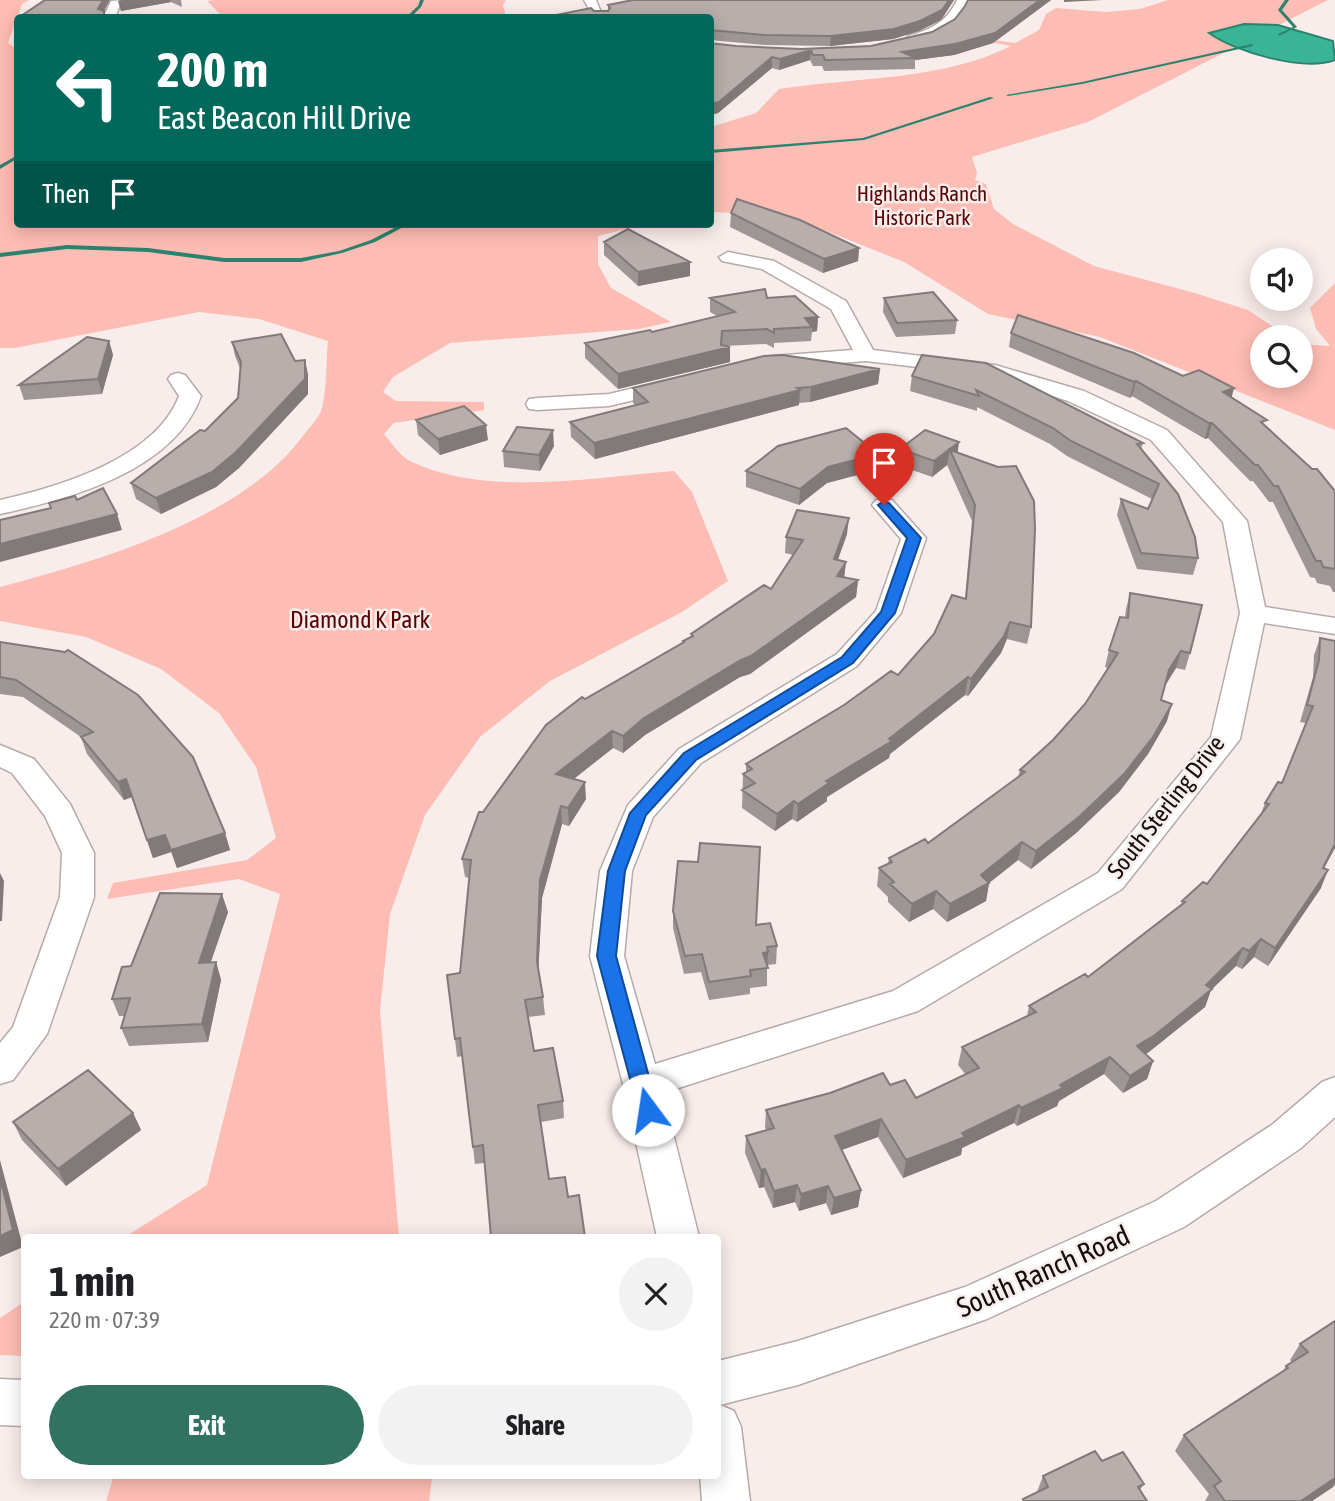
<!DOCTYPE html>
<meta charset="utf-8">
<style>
body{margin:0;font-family:"Asap Condensed",sans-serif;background:#f2f2f2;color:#202124;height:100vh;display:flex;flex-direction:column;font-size:26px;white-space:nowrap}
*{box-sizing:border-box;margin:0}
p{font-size:23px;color:#757577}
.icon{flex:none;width:38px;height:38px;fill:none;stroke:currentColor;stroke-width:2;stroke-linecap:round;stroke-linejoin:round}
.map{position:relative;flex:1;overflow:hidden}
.side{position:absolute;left:21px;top:1234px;width:700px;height:245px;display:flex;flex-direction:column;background:#fff;border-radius:7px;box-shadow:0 4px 18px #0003}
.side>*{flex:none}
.top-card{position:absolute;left:14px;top:14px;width:700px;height:214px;border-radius:7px;box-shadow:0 4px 18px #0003;background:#00695c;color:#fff;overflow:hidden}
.buttons{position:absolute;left:1250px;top:248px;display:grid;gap:14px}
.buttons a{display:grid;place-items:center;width:63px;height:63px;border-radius:50%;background:#fff;box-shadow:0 4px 18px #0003;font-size:35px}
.pin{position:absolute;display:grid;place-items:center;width:60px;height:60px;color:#fff;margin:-72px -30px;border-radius:50% 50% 50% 0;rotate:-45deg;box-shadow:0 0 7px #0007}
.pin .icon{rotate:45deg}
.me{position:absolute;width:77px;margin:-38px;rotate:346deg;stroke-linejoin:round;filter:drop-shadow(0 0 5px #0008)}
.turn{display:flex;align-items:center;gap:24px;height:147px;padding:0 28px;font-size:32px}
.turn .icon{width:91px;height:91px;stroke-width:2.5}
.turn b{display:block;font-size:49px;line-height:60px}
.then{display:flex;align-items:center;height:66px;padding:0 28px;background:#0003;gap:14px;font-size:26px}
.round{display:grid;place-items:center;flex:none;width:74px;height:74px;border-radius:37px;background:#f2f2f2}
.overview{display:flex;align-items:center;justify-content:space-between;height:119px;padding:0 28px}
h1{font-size:42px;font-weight:700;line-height:52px}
.button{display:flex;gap:14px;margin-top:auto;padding:14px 28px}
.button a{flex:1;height:80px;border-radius:42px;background:#317261;color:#fff;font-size:28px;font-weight:700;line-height:80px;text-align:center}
.button a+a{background:#f2f2f2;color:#202124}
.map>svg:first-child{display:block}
.green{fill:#febdb4}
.water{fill:#39b496;stroke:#2d826d;stroke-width:2}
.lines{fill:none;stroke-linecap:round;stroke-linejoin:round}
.stream{fill:#2d826d;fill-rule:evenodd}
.minor-casing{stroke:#b5aba9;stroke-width:3}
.minor{fill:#fff;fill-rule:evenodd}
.wall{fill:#9e9694}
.shaded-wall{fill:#817a78}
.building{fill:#b8aeac;stroke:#817a78;stroke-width:2}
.route{fill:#1a73e8;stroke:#114b97;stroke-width:2}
.labels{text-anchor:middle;stroke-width:5;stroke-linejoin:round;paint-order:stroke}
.far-park-label{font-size:21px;fill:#580204;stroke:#f8edeb}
.park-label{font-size:24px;fill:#580204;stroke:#f8edeb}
.street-label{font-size:24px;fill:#110e0d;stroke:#f8edeb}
.near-street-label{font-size:28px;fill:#110e0d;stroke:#f8edeb}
</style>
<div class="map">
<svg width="1335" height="1501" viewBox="0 0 1335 1501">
<rect width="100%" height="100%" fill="#f8edeb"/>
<path class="green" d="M0 0H29L22 4 8 43 17 49 18 224H645L598 236V264L611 288 671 322 639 329 450 343 393 377 383 392 396 401 484 402V410L394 423 384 434C391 442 400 456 410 461 486 498 593 477 674 471L692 492 728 581 682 612 550 681 480 737 425 815 390 914 380 1010 399 1237H125L207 1185 280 894 239 879 107 899 113 883 247 860 276 838 256 767 219 713 161 669 86 637 0 621V587C95 562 242 519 302 437 308 429 317 420 321 411 327 393 326 361 328 341L259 319 199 312 15 348H0Z
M214 0H506L503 5 506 17H223L207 1Z
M1168 0H1328L1088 122 972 157 977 173 975 180 986 184 994 209 1013 224 1094 266 1195 293 1248 310 1290 338H1262V376H1300V344L1330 346 1316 329 1310 308 1335 283V430L1100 337 988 314 904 262 786 215 711 212V127L756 113 779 89C855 77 941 81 1011 46L948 34 1015 43 1039 30 1046 14 1056 8 1106 12 1140 9Z
M24 1302V1356L0 1355V1318Z
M114 1475 432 1479 429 1501H106Z"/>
<path class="water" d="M1244 24 1278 25 1333 41 1335 60C1304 72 1235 52 1209 33Z"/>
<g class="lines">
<path class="stream" d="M420 0H424L421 7 410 18H405L418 6Z
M1285 0H1289L1282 10 1297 27 1279 36 1278 34 1293 27 1278 10Z
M1252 44 1253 46 1082 84 1008 96 1006 95 1082 82Z
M990 97 994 98 864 140 710 153V150L863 138Z
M18 155V158L0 169V165Z
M402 224H409L375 242 342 253 301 262H224L148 252 67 249 0 257V253L67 245 148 248 224 258H301L339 251 371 240Z"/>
<defs>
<path id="minor" d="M127 0 120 5 115 18H103L111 1Z
M584 0H596L600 10 608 18H594Z
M957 0H969C959 22 934 46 908 42V36C930 30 947 22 957 0Z
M728 252 774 261 846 301 873 350 995 365 1084 391 1167 430 1247 521 1265 607 1335 618V634L1264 623 1240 739 1122 889 918 1011 663 1093 699 1237H657L623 1084 590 956 600 871 628 805 679 749 837 654 876 611 901 539 872 505 876 500H892L926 538 901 613 857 666 701 763 653 817 632 871 624 956 655 1064 893 991 1098 873 1211 737 1240 613 1223 522 1151 440 1068 401 986 375 866 361 772 368 765 366 762 362 765 358 772 356 853 350 831 309 762 269 722 261 719 257Z
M178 373 185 375 201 396C174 471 70 499 0 514V500C59 487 156 458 179 396L168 379 171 375Z
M673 379 680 381 683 385 680 389 609 406 537 410 529 409 526 404 529 399 537 398 609 394Z
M0 745 34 759 70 804 94 853V897L47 1034 13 1080 0 1084V1043L13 1027 60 897 62 853 45 816 12 773 0 767Z
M1335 1077V1117L1301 1148 1184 1227 987 1319 798 1385 720 1405 734 1411 741 1427 750 1501H702L700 1475H718V1361L798 1341 965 1287 1156 1201 1273 1124 1322 1082Z
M0 1379 24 1380V1426L0 1425Z"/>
</defs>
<use href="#minor" class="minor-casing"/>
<use href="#minor" class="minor"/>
</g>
<path class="wall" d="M119 0H181L182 7 171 2 121 11Z
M633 0H954L941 20 919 31 893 39 830 46 765 45 710 40V18L594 11 608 10V5Z
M968 0H1051L993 43 954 55 915 60V69L824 71 822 66H813L810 60 779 70 772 68 718 113 710 115V43L736 46 801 49 871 46 932 32 955 19 965 6Z
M731 213 859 248 858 261 823 273 730 227Z
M604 242 690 276 638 286 604 255Z
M710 298H767L818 317 817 331 812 332 811 341 774 343V348L766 344 724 346 730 347V362L618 389 585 358V343L652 332 717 316 710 312Z
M884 298 957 320 955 334 896 337 883 312Z
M1011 333 1232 398 1266 426 1335 491V592H1333L1330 586 1317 583 1315 578 1310 577 1273 502H1269L1253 481H1250L1208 438 1205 439 1132 396 1130 398 1009 347Z
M109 341 113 355 102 394 24 400 19 385Z
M232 342 295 361 305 360 308 375V394L239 468 216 487 161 514 136 499 131 483 205 431 238 398 240 368 235 356Z
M922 355 1143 443 1141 449 1198 558 1193 575 1137 569 1117 515 1121 499 1148 509 1152 499 1067 456 1050 444 977 407V411L910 391 912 376Z
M880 369 878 384 810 402 799 403V405L595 459 571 437 570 422 635 405 633 403V388Z
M416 420 488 440 440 455 418 435Z
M925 430 957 453 1031 627 1027 644 1007 639 1001 653 968 696 965 695 890 754 889 758 827 797V801L797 822 792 819 775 831 742 808 743 774 746 772V764L898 675 965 598 972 521 947 465 932 477 898 465 900 449Z
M554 446 540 471 504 467 503 451Z
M878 454 876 470 827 483 799 505 746 487V471Z
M847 534 838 560 846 562 844 577 858 580 856 597 750 674 740 677 645 735 623 753 613 748 574 779 586 799 569 826 562 824 542 898 538 972 543 997 545 1015 528 1017 534 1051 563 1101 564 1118 541 1122 549 1179 568 1197 585 1237 484 1163 475 1164 462 1056 457 1057 455 1039 469 878 465 877 462 859 483 812 585 699 683 643V641L691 637V634L771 589 793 555 785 553 786 537Z
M1130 593 1190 653 1185 670 1176 668 1165 686 1161 700 1167 721 1148 754 1119 792 1075 834 1031 869 1018 860 989 883 986 901 947 922 933 909 909 922 888 902V897L877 886 879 868 888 864 889 858 928 843 1018 777 1020 770 1053 740 1085 704 1108 668 1105 667 1109 650 1125 618 1126 609Z
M1320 638 1324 868 1321 888 1268 966 1254 957 1242 969 1236 966 1211 990 1205 1007 1146 1054 1153 1061 1147 1079 1123 1093 1104 1074 1059 1101 1057 1106 1017 1126 1014 1123 962 1148 961 1155 903 1178 878 1137 842 1150 861 1190 858 1207 831 1215 826 1203 799 1211 795 1202 773 1208 764 1187 759 1188 745 1153 746 1136 766 1130 765 1127 766 1110 890 1085 916 1098 966 1075 958 1065 962 1047 1027 1016 1029 1006 1088 977 1181 905 1182 901 1207 884 1260 816 1265 803 1282 783 1306 723 1300 722 1313 677 1314 655Z
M0 642 225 833 230 850 177 868 171 852 153 858 132 797 124 800 87 754 81 737 23 697 0 694Z
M673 911 756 925 777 946 776 964 767 965V986L750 988V994L709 1000 701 972 684 974 673 928Z
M228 912 211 962H216L221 980 208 1042 129 1046 121 1028 125 1016H119L112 999 131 966Z
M133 1113 141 1130 66 1186 22 1140 13 1122Z
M1335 1321V1484L1333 1487 1312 1501H1205L1209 1494 1175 1451 1184 1435 1283 1371 1286 1366 1292 1362 1290 1360 1300 1344Z
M1102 1461 1144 1484 1140 1490 1147 1501H1022L1023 1499 1037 1492 1043 1476Z"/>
<path class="shaded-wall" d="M103 0H110L104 11 106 18H104L98 9Z
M124 0H170L171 2 121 11 118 1Z
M949 0H954L941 20 919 31 893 39 830 46 831 36Z
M1040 0H1051L993 43 954 55 915 60 916 58 902 52Z
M1064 0H1103L1064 2Z
M811 50 810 60 779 70 780 59Z
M772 57V68L718 113 710 115V104Z
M859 248 858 261 823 273 824 259Z
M690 262V276L638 286V272Z
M818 317 817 331 812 332V327L805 318Z
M109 341 113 355 102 394 98 379Z
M730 347V362L618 389V374Z
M305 360 308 375V394L239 468 216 487 161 514 156 498Z
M880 369 878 384 810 402 811 387Z
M1136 381 1132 396 1130 398 1134 382Z
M1234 388 1230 404 1223 392Z
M800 390 799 405 595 459 594 443Z
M1209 423H1212L1208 438 1205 439Z
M486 425 488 440 440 455 438 439Z
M553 430 554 446 540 471 539 455Z
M959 442 957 458 950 450 947 465 932 477 934 461Z
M878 454 876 470 827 483 799 505 800 489 828 467Z
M117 514 122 530 0 562V544Z
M849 518 847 534 832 575 834 559Z
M846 562 844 578 837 576Z
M858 580 856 597 750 674 740 677 645 735 623 753V736L644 718Z
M1010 622 1007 639 1001 653 968 696 971 679Z
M1181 651 1176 668 1164 687 1169 670Z
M968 677 965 695 890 754 889 758 827 797V801L797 822 798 804 826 781 889 739Z
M1172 704 1167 721 1148 754 1119 792 1075 834 1031 869 1036 851Z
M612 731 613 748 558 791 556 774Z
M126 779 132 797 124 800 118 782Z
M585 782 586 799 569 826 568 808Z
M794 801 792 819 775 831 777 814Z
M561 806 562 824 542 898 538 979 537 962 540 880Z
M225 833 230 850 177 868 171 850Z
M165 835 171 852 153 858 147 840Z
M1022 842 1018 860 989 883 986 901 947 922 950 904 981 875Z
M1335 844V848L1315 885 1323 868Z
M1328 870 1321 888 1268 966 1275 948Z
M0 873 4 881 2 921H0Z
M936 891 933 909 909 922 912 904Z
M222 894 228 912 204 981 199 963Z
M1261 939 1254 957 1242 969 1249 951Z
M1243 948 1236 966 1211 990 1205 1007 1149 1052 1130 1063 1137 1046 1206 985Z
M768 952 767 968 763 953Z
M216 962 221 980 208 1042 202 1024Z
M1110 1057 1104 1074 1059 1101 1057 1106 1017 1126 1021 1108Z
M1153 1061 1147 1079 1123 1093 1130 1076Z
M1019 1105 1014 1123 962 1148 961 1155 903 1178 906 1160Z
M133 1113 141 1130 66 1186 58 1169Z
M881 1119 878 1137 833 1153 835 1136Z
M0 1160 23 1247 0 1257Z
M765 1169 764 1187 759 1188 761 1170Z
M797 1185 795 1202 773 1208 774 1191Z
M828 1186 826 1203 799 1211 801 1194Z
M861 1190 858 1207 831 1215 834 1198Z
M1335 1476V1484L1333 1487 1312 1501H1301Z"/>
<path class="building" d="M45 0H103L98 9 104 11V18H18Z
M633 0H949L942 10 920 21 894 29 831 36 765 35 710 30V18H541L591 8 594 11H608L610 8 608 5Z
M968 0H1040L995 33 955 44 902 52 916 58 825 60 823 55H813L811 50 780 59 772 57 719 102 710 104V43L736 46 801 49 871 46 932 32 955 19 965 6Z
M117 15 150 16 148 18H114Z
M737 199 800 220 859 248 824 259 731 213Z
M628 229 690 262 638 272 604 242Z
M765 289 767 298 795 296 818 317 805 318 812 327 774 329V333L767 329 722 331 721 345 730 347 618 374 585 343 650 330 652 332 735 312 710 298Z
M933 292 957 320 897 323 884 298Z
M1018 315 1134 353 1183 376 1199 370 1234 388 1223 392 1267 420 1261 422 1312 469H1317L1335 491V569L1323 567 1321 561H1316L1278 486H1274L1258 465H1255L1212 423H1209L1136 381 1134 382 1011 333Z
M281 334 295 361 305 360V379L236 452 212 472 156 498 131 483 200 430 205 431 238 398 241 362 232 342Z
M87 337 109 341 98 379 19 385Z
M782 355 880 369 811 387 797 388 800 390 594 443 570 422 648 402 633 388 764 356Z
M922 355 986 363 1143 443 1137 444 1178 494 1195 537 1198 558 1141 553 1121 499 1148 509 1159 484 1071 441 1053 428 976 390 979 396 912 376Z
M464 406 486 425 438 439 416 420Z
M517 427 553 430 539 455 503 451Z
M846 428 878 454 828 467 800 489 746 471 778 446Z
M925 430 959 442 934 461 900 449Z
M950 450 998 467 1016 466 1034 501 1035 529 1031 627 1010 622 1004 636 971 679 968 677 889 739 892 741 826 781 829 783 798 804 794 801 777 814 742 790 755 783 743 774 752 769 746 764 844 705 891 671 898 675 934 634 952 595 966 599 975 505Z
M103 488 117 514 0 544V520L51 508 49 503 75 496 77 500Z
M797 510 849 518 834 559 846 562 837 576 858 580 751 656 741 660 644 718 623 736 612 731 556 774 585 782 568 808 561 806 540 880 537 962 543 997 525 1000 534 1051 553 1048 563 1101 538 1105 549 1179 565 1177 568 1197 579 1195 585 1237H491L483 1145 473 1147 460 1038 455 1039 447 975 460 973 471 860 462 859 479 812H483L546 725 582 697 585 699 684 642 683 641 693 636 691 634 764 585 771 589 803 540 786 537Z
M1130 593 1202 605 1190 653 1181 651 1169 670 1161 700 1172 704 1153 737 1124 774 1080 816 1036 851 1022 842 981 875 989 883 950 904 936 891 912 904 890 884 894 882 879 868 892 862 889 858 925 839 928 843 1025 772 1020 770 1053 740 1085 704 1118 653 1109 650 1120 617 1128 618Z
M1320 638 1335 641V844L1323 868 1328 870 1275 948 1261 939 1249 951 1243 948 1206 985 1212 989 1155 1035 1137 1046 1153 1061 1130 1076 1110 1057 1060 1085 1063 1088 1021 1108 1019 1105 962 1133 965 1137 906 1160 881 1119 835 1136 861 1190 834 1198 828 1186 801 1194 797 1185 774 1191 765 1169 761 1170 746 1136 774 1128 766 1110 830 1093 883 1073 890 1085 905 1080 916 1098 979 1068 962 1047 1036 1012 1029 1006 1085 974 1088 977 1185 902 1182 901 1203 882 1207 884 1269 804 1265 803 1278 782 1282 783 1313 706 1307 705 1319 660Z
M0 642 65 652 68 650 138 695 193 757 225 833 171 850 165 835 147 840 126 779 118 782 81 737 93 732 16 680 0 677Z
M700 843 760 847 756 925 770 923 777 946 767 947 768 952 763 953 768 968 750 970 751 976 709 982 702 954 685 956 673 911 678 861 698 862Z
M160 893 222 894 199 963 216 962 202 1024 121 1028 130 998 112 999 122 967 131 966Z
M88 1070 133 1113 58 1169 13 1122Z
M0 1178 13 1230 0 1236Z
M1335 1321V1478L1301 1501H1225L1214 1486 1221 1481 1184 1435 1288 1368 1286 1366 1308 1352 1300 1344Z
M1095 1451 1102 1461 1123 1452 1144 1484 1138 1487 1147 1501H1025L1023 1499 1048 1487 1043 1476Z"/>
<path class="route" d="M884 501 889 503 921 538 895 613 853 663 696 760 646 815 625 871 616 956 658 1110 655 1116 648 1118 640 1116 597 956 608 871 630 813 684 753 842 657 881 612 907 538 878 505Z"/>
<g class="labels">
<g class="far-park-label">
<text x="922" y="201">Highlands Ranch<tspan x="922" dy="24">Historic Park</tspan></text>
</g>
<g class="park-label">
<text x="360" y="628">Diamond K Park</text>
</g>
<g class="street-label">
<text transform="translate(1166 807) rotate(-52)" y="8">South Sterling Drive</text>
</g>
<g class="near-street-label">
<text transform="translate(1043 1271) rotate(-24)" y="10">South Ranch Road</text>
</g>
</g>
</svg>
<div class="buttons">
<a><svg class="icon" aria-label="sound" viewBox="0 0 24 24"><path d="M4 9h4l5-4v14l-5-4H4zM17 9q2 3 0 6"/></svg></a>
<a><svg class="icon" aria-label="search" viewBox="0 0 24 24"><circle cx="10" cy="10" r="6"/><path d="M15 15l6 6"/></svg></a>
</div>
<div class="pin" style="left:884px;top:505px;background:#d93025"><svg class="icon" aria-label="arrive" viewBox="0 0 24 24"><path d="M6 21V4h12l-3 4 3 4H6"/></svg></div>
<svg class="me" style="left:648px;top:1110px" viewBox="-20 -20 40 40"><circle r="19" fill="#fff"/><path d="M0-13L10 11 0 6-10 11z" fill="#1a73e8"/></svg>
<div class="top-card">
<div class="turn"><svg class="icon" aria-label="left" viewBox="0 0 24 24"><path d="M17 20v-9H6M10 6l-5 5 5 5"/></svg><div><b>200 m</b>East Beacon Hill Drive</div></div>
<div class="then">Then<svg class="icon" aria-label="arrive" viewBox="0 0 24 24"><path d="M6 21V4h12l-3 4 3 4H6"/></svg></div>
</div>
<section class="side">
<div class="overview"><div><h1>1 min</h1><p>220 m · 07:39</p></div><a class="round"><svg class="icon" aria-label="close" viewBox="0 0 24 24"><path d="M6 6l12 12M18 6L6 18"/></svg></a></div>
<div class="button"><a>Exit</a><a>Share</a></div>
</section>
</div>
